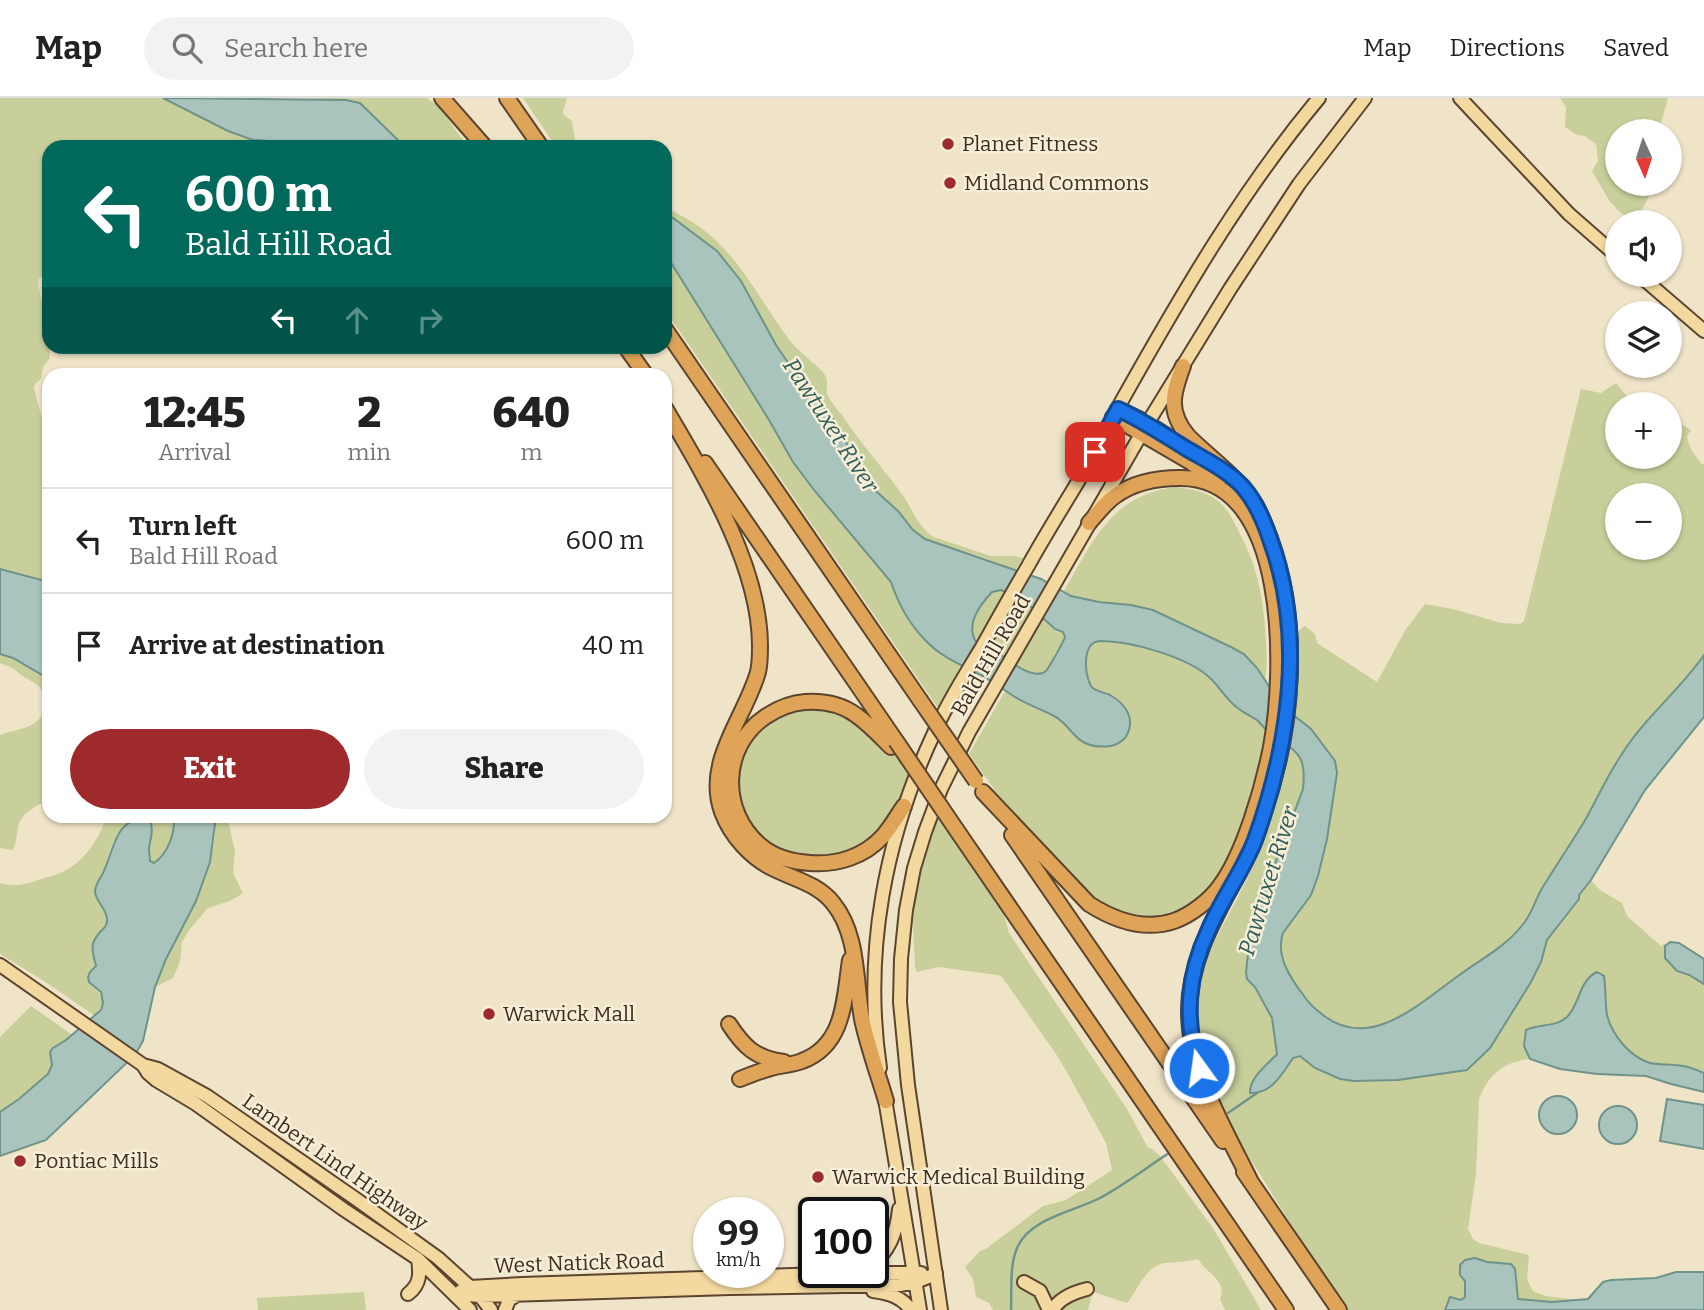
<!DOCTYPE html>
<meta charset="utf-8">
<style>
body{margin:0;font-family:Bitter,serif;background:#f2f2f2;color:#222;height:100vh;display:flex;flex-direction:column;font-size:26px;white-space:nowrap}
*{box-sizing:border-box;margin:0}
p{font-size:23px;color:#767676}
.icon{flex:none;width:38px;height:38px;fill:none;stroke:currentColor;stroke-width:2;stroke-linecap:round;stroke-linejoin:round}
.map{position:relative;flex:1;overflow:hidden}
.panel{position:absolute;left:42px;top:270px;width:630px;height:455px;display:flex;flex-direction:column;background:#fff;border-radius:21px;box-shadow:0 2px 5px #0004}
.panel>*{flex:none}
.top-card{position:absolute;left:42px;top:42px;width:630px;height:214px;border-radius:21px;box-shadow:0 2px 5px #0004;background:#00695c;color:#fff;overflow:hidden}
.needle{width:46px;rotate:177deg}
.fabs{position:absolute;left:1605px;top:21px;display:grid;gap:14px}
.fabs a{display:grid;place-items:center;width:77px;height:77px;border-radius:50%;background:#fff;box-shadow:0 2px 5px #0004;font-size:35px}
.speed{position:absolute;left:693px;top:1099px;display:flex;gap:14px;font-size:35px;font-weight:700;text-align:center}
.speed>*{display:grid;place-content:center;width:91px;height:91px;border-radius:50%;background:#fff;box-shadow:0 2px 5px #0004;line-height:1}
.speed small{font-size:18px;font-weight:400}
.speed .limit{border:4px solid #111;border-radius:10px;background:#fff;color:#111}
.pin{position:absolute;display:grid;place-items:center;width:60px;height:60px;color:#fff;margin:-30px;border-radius:14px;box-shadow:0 4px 10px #0006}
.me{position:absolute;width:77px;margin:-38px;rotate:346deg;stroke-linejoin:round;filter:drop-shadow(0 0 5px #0008)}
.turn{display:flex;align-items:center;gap:24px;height:147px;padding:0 28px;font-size:32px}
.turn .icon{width:91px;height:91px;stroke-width:2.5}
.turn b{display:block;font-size:49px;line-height:60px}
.lanes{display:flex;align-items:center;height:66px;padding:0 28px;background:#0003;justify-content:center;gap:35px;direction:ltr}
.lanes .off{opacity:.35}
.eta{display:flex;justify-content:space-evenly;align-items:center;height:119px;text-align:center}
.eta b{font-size:42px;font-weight:800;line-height:49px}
.cta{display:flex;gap:14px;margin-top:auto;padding:14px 28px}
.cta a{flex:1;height:80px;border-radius:42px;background:#9e2a2b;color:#fff;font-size:28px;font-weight:800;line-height:80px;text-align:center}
.cta a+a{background:#f2f2f2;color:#222}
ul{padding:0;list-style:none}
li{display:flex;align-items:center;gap:21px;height:105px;padding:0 28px;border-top:2px solid #e0e0e0}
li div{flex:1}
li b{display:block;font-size:26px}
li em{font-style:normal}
header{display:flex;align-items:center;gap:42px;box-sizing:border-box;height:98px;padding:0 35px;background:#fff;border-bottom:2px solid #e0e0e0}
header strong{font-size:33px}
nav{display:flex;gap:38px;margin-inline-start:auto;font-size:24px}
.search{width:490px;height:63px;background:#f2f2f2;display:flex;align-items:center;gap:18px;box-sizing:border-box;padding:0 24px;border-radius:38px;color:#767676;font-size:26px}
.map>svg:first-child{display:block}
.green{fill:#c9cf9b;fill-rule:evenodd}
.water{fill:#a9c4bc;stroke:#6f938a;stroke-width:2;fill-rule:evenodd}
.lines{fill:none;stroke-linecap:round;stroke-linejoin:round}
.stream{stroke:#6f938a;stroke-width:2.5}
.major-casing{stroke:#5b4430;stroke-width:16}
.highway-casing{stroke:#5b4430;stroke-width:18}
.major{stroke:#f3d9a0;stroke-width:12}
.highway{stroke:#e0a458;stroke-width:14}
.highway-bridge-casing{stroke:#5b4430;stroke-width:18;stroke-linecap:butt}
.highway-bridge{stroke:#e0a458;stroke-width:14}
.route-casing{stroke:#114b97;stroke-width:18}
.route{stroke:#1a73e8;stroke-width:12}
.poi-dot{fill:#9e2a2b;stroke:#f7eed8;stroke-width:2.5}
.labels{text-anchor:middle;stroke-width:5;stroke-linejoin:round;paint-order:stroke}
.poi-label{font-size:21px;fill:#3d2e20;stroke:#f7eed8;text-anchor:start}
.street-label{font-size:21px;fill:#3d2e20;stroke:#f7eed8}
.water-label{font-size:23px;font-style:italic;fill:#2f5d5a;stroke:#f7eed8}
</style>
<header>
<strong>Map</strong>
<div class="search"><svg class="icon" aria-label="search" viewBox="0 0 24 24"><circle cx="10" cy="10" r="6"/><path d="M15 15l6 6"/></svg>Search here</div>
<nav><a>Map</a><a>Directions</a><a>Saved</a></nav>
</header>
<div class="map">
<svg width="1704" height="1212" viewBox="0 0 1704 1212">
<rect width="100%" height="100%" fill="#f0e4c8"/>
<path class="green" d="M0 0H163L253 42 270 43 288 47 321 49H49V175L39 180 38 185 49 241 50 260 43 269 41 281 36 285 34 290 42 321 49 330V484L0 471Z
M309 0H427L439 9 468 49H405L360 5 346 2Z
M523 0H567L563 14 564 17 572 23 575 42 582 49H556Z
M1560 0H1668L1659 33H1617V86H1655L1636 124H1631C1628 117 1624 118 1619 113 1615 110 1615 107 1610 104L1592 73 1598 63 1596 46 1585 38 1577 37 1565 29 1566 9Z
M665 110C732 137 751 191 791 244 800 255 819 268 825 277 829 284 825 291 828 298 832 306 839 313 844 320 861 345 881 368 899 392 911 407 917 429 934 439L991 458H1014L1023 460 1015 473 988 461 925 441 913 431 898 413 866 384 853 363 845 341 834 322 804 288 776 247 741 183 674 120 665 118Z
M665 155 769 322 793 364 814 392 891 484C904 522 925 548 961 567L938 610 665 212Z
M1616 285 1633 306H1617V359H1670V311L1678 324 1691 332 1687 338C1689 350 1694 357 1702 366H1704V557C1679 593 1643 621 1620 659 1606 680 1596 703 1584 724 1570 747 1555 769 1541 792 1535 803 1531 815 1524 825 1505 850 1482 860 1458 878 1420 905 1370 954 1323 917 1315 911 1309 906 1304 898 1291 881 1275 858 1283 835L1311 797 1318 778 1327 741 1337 675 1311 631 1294 619 1296 585V541L1299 532 1305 528 1315 536 1317 545 1377 584 1406 531 1425 506 1453 511 1501 525 1520 526 1524 523 1581 291 1601 295ZM1617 397H1670V450H1617Z
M1177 389C1191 391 1206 393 1218 403 1228 411 1233 422 1239 434 1256 466 1262 493 1265 528 1266 547 1268 564 1265 583L1257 570 1244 556 1153 512 1114 505 1085 501 1071 498 1064 493C1092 444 1113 395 1177 389Z
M1001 492 1023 502 1055 531 1063 534 1065 539 1062 547 1055 555 1052 565 1047 573 1039 576 1027 574 976 544C965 526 980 507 992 494Z
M1097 543 1135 548 1165 556 1184 564 1208 577 1237 610 1256 622 1268 633 1253 701 1224 774 1206 799 1170 819 1140 822 1091 802 1025 732 1004 705 969 656 1005 593C1013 598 1021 603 1029 607 1038 611 1047 613 1055 618 1074 629 1074 646 1100 648L1108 596C1103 594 1096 594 1093 589 1082 577 1084 552 1097 543Z
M0 556 13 560 49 581V702C37 707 21 715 18 729 16 737 17 744 13 752L0 750V637C12 632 27 632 37 623 48 614 49 598 38 588 34 584 29 582 24 579 14 571 13 570 0 565Z
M828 606 889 648 910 677 902 713 848 761 773 758 737 717 733 663 771 615Z
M1289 648C1306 659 1305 674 1303 691L1251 829 1246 874 1247 881 1255 889 1272 920 1277 956 1253 982 1280 979 1293 960 1300 958 1315 970 1387 982H1398L1467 972 1472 969 1490 950 1531 884 1541 864 1547 842 1573 810 1579 797 1591 782 1600 792 1622 805 1627 818 1661 848 1665 845C1665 849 1664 853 1665 857 1669 873 1691 878 1704 886V975C1697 972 1690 969 1683 968 1672 966 1660 967 1650 965 1630 959 1612 937 1607 917 1605 904 1606 891 1604 878L1575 906 1570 917 1561 924 1554 927 1533 929 1524 948 1530 961C1504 963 1488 977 1479 1001L1476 1076 1468 1131 1473 1141 1479 1145 1529 1157 1527 1181 1533 1193 1546 1198 1578 1202 1552 1204 1518 1201 1515 1171 1511 1166 1487 1164 1475 1160 1465 1183 1466 1199 1461 1202H1448L1445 1212H1345L1229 1027C1213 994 1197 957 1196 920 1194 878 1211 850 1230 814 1239 797 1248 779 1256 761 1272 725 1282 687 1289 648Z
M935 711 999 798 1009 835 1127 1011 1148 1050H1151L1160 1058 1213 1130 1261 1212H1225L1220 1201C1228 1183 1207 1176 1198 1161 1187 1164 1176 1164 1164 1165 1145 1169 1138 1192 1127 1205L1093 1194 1088 1212H993L989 1205 976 1199 973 1181 965 1169 980 1153 987 1150 1043 1108 1066 1102 1112 1072 1106 1045 1068 976 1056 956 1002 879 998 877 938 869 917 874 915 869 913 827 916 781Z
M107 718H174C175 734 169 756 154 765L150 764C150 760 149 756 149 752 150 741 154 733 150 723 132 719 120 732 112 747 108 756 107 765 104 774 101 781 95 786 95 794 96 804 109 812 107 824 106 829 105 829 101 833 89 846 92 851 96 868L90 874 89 884C101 894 108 905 95 918L47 885 0 856V785C14 789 24 787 38 782 46 779 56 778 64 773 85 763 100 739 107 718Z
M216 718H227L235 753 233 775 243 795 230 803 208 810 190 831 182 844 180 864 173 880 155 889C171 847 195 809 209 767 214 751 215 734 216 718Z
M31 908 71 936 66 942 53 950C52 957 53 966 49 973 43 986 13 1005 0 1014V939Z
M364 1194 366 1212H258L257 1200Z"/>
<path class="water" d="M163 0 346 2 360 5 405 49 288 47 270 43 253 42 228 33Z
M665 118 673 120 717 153 741 183 776 247 804 288 834 322 845 341 853 363 866 384 898 413 913 432 925 441 1041 481 1071 498 1099 504 1131 507 1153 512 1231 549 1244 556 1257 570 1282 608 1311 631 1335 663 1337 675 1327 741 1318 778 1311 797 1283 835C1275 858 1291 881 1304 898 1309 906 1315 911 1323 917 1370 954 1420 905 1458 878 1482 860 1505 850 1524 825 1532 815 1535 803 1541 792 1555 769 1570 747 1584 724 1596 703 1606 680 1620 659 1643 621 1679 593 1704 557V619L1645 692 1591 782 1579 797V801L1547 842 1541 864 1531 884 1490 950 1467 972 1398 982 1354 983 1340 981 1315 970 1300 958 1293 960C1282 976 1272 996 1250 995 1249 980 1267 967 1277 956L1272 920 1255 889 1247 881 1246 874 1251 830 1303 691C1307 653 1295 654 1268 634 1264 630 1261 626 1257 622 1251 618 1244 615 1239 611 1227 603 1220 589 1210 580 1188 559 1131 543 1100 543 1082 544 1084 576 1091 588 1095 594 1104 594 1110 597 1126 606 1137 622 1125 640 1121 644 1117 647 1111 648 1103 649 1093 649 1085 645 1072 639 1067 624 1054 618 1041 611 1028 607 1015 599 1005 593 995 585 984 579 964 568 942 560 926 543 910 527 898 505 891 484L814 392 793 364 769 322 665 155ZM1001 492 1023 502 1055 531 1063 534 1065 539C1064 543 1048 571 1046 573 1034 583 1011 564 1001 557 993 553 984 548 976 544 965 526 980 507 992 494Z
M0 471 49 484V581L13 560 0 556Z
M174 718H216L210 764 196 803 166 861 155 889 143 943 135 957 46 1042 0 1058V1014L19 1001 48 976 52 967 50 954 53 950 66 942 101 912 103 905 101 894 89 884 88 879 90 874 96 868C92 851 89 846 101 833 105 829 106 829 107 823 108 812 96 804 95 794 95 786 101 780 104 773 114 751 116 716 150 722 154 733 150 741 149 751 149 755 150 759 150 763L154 765C169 755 175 734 174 718Z
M1670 844 1679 845 1704 861V886L1689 877 1677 873 1665 860V848Z
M1597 874 1604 878C1606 891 1605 904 1607 917 1612 937 1630 959 1650 965 1660 967 1672 966 1683 968 1690 969 1697 972 1704 975V994L1671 986 1646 978 1597 976 1560 971 1530 961 1524 948 1526 932C1539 925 1555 930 1567 919 1580 906 1579 882 1597 874Z
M1539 1017a19 19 0 1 1 38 0a19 19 0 1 1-38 0Z
M1667 1001 1704 1007V1051L1660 1043Z
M1599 1027a19 19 0 1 1 38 0a19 19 0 1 1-38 0Z
M1475 1160 1487 1164 1511 1166 1515 1171 1518 1201 1552 1204 1588 1201 1603 1184 1611 1182 1656 1180 1676 1174H1704V1212H1445L1450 1199 1461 1202 1465 1199V1183L1460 1177V1167L1465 1162Z"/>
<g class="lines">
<path class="stream" d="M1228 1015 1257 995
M1011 1212C1012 1192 1009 1166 1018 1148 1031 1120 1075 1113 1100 1100 1124 1087 1146 1070 1169 1055"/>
<defs>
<path id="major" d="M1460 0 1569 116 1617 158
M1639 177 1704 233
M0 867 143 967 148 975 156 982 196 1006 343 1111 418 1161 470 1212
M143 967 158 971 207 998 356 1101 438 1160 480 1198 491 1212
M880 970C863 855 885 740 934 635 947 605 965 577 982 549 997 522 1012 495 1028 468 1049 430 1073 393 1095 355 1105 336 1114 316 1125 297 1183 194 1243 91 1319 0
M884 995 920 1212
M873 1165C891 1152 897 1132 899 1111
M1024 1184 1040 1193 1049 1212
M461 1193 470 1189 522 1186 853 1175H921
M873 1193C889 1195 902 1199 911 1212
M408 1196C421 1186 420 1175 418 1161
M455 1196 480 1198 730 1190 900 1187C913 1185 925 1182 936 1175
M505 1212 509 1202 517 1197
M941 1212 908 987 900 904 901 861 906 812 914 770 925 734 941 691 969 634 1147 326 1230 191 1274 124 1299 86 1365 0
M1053 1212C1059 1200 1075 1194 1087 1191"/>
<path id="highway" d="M442 0 485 49
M507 0 541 49
M665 231 920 602
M625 248 645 276
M1183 268C1173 295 1167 313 1188 338 1210 360 1238 379 1255 406 1261 416 1265 428 1270 440 1301 527 1294 629 1263 716 1260 726 1257 737 1253 746 1228 801 1189 851 1189 913 1189 973 1224 1029 1250 1082
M665 310C705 378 760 468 760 548 760 556 760 566 758 574 745 620 704 663 722 714 731 738 751 760 774 771 794 781 818 786 833 805 859 837 855 883 862 921 868 949 878 976 886 1003
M1118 311 1141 322 1201 359
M1113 319 1192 365 1218 384
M705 365 896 643
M891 649C880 638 869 626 856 617 841 606 822 603 805 604 790 605 777 611 765 619 721 649 720 714 761 748 774 759 793 764 810 765 837 767 864 759 883 738 891 729 897 718 904 708
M983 694 1089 806C1114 822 1144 833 1174 823 1191 817 1210 802 1220 788 1244 756 1263 689 1271 649 1285 576 1290 379 1180 380 1156 380 1134 384 1115 398 1105 405 1097 416 1089 425
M960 737 1286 1212
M1012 737 1223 1043
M729 926C744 949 755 960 784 964
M740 981C750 977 760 973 771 970 781 967 792 967 802 963 845 947 844 901 850 862
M1244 1074 1339 1212"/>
</defs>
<use href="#major" class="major-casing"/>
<use href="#highway" class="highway-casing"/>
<use href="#major" class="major"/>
<use href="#highway" class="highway"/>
<defs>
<path id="highway-bridge" d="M920 602 976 683
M896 643 960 737"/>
</defs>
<use href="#highway-bridge" class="highway-bridge-casing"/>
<use href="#highway-bridge" class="highway-bridge"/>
</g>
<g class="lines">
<defs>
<path id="route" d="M1095 354 1118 311C1142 322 1164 337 1187 351 1206 362 1228 373 1243 389 1256 404 1264 423 1270 441 1306 538 1289 647 1255 742 1243 773 1222 801 1209 831 1187 878 1184 921 1199 970"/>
</defs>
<use href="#route" class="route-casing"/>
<use href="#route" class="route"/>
</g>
<g class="poi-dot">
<circle cx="948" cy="46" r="7"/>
<circle cx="950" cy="85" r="7"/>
<circle cx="489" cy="916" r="7"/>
<circle cx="20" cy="1063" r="7"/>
<circle cx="818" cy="1079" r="7"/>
</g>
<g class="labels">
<g class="poi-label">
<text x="962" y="53">Planet Fitness</text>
<text x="964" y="92">Midland Commons</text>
<text x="503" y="923">Warwick Mall</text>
<text x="34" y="1070">Pontiac Mills</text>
<text x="832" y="1086">Warwick Medical Building</text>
</g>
<g class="street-label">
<text transform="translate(991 557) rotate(-60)" y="7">Bald Hill Road</text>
<text transform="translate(335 1064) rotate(35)" y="7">Lambert Lind Highway</text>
<text transform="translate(579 1165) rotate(-2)" y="7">West Natick Road</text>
</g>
<g class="water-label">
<text transform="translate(831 327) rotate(57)" y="8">Pawtuxet River</text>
<text transform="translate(1268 783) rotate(-73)" y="8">Pawtuxet River</text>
</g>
</g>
</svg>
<div class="fabs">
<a><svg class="needle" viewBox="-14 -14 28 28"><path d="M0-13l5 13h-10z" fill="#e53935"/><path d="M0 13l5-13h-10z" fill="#767676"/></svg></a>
<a><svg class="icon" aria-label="sound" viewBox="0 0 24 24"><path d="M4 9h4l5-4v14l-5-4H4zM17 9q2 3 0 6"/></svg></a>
<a><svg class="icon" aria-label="layers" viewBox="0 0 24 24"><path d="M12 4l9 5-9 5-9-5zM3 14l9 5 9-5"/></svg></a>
<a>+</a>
<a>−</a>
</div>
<div class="speed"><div>99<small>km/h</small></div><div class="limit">100</div></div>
<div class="pin" style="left:1095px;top:354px;background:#d93025"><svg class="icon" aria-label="arrive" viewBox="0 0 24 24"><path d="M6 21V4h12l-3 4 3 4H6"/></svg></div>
<svg class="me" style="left:1199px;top:970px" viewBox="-20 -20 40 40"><circle r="17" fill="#1a73e8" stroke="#fff" stroke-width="3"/><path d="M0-11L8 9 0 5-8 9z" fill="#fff"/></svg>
<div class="top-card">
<div class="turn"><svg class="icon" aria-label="left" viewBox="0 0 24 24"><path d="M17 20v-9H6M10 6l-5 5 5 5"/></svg><div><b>600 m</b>Bald Hill Road</div></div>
<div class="lanes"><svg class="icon" aria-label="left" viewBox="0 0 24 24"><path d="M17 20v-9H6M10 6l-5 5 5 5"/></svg><svg class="icon off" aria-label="ahead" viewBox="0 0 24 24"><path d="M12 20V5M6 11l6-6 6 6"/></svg><svg class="icon off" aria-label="right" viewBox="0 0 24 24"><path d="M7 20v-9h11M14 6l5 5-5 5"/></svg></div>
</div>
<section class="panel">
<div class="eta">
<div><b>12:45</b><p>Arrival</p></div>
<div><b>2</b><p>min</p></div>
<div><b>640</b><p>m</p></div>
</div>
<ul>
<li><svg class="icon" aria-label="left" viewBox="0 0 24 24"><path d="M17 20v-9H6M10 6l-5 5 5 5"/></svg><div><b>Turn left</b><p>Bald Hill Road</p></div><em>600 m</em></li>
<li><svg class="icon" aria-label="arrive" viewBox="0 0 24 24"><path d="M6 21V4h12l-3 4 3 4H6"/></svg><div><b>Arrive at destination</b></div><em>40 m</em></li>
</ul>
<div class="cta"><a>Exit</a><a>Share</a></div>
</section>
</div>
